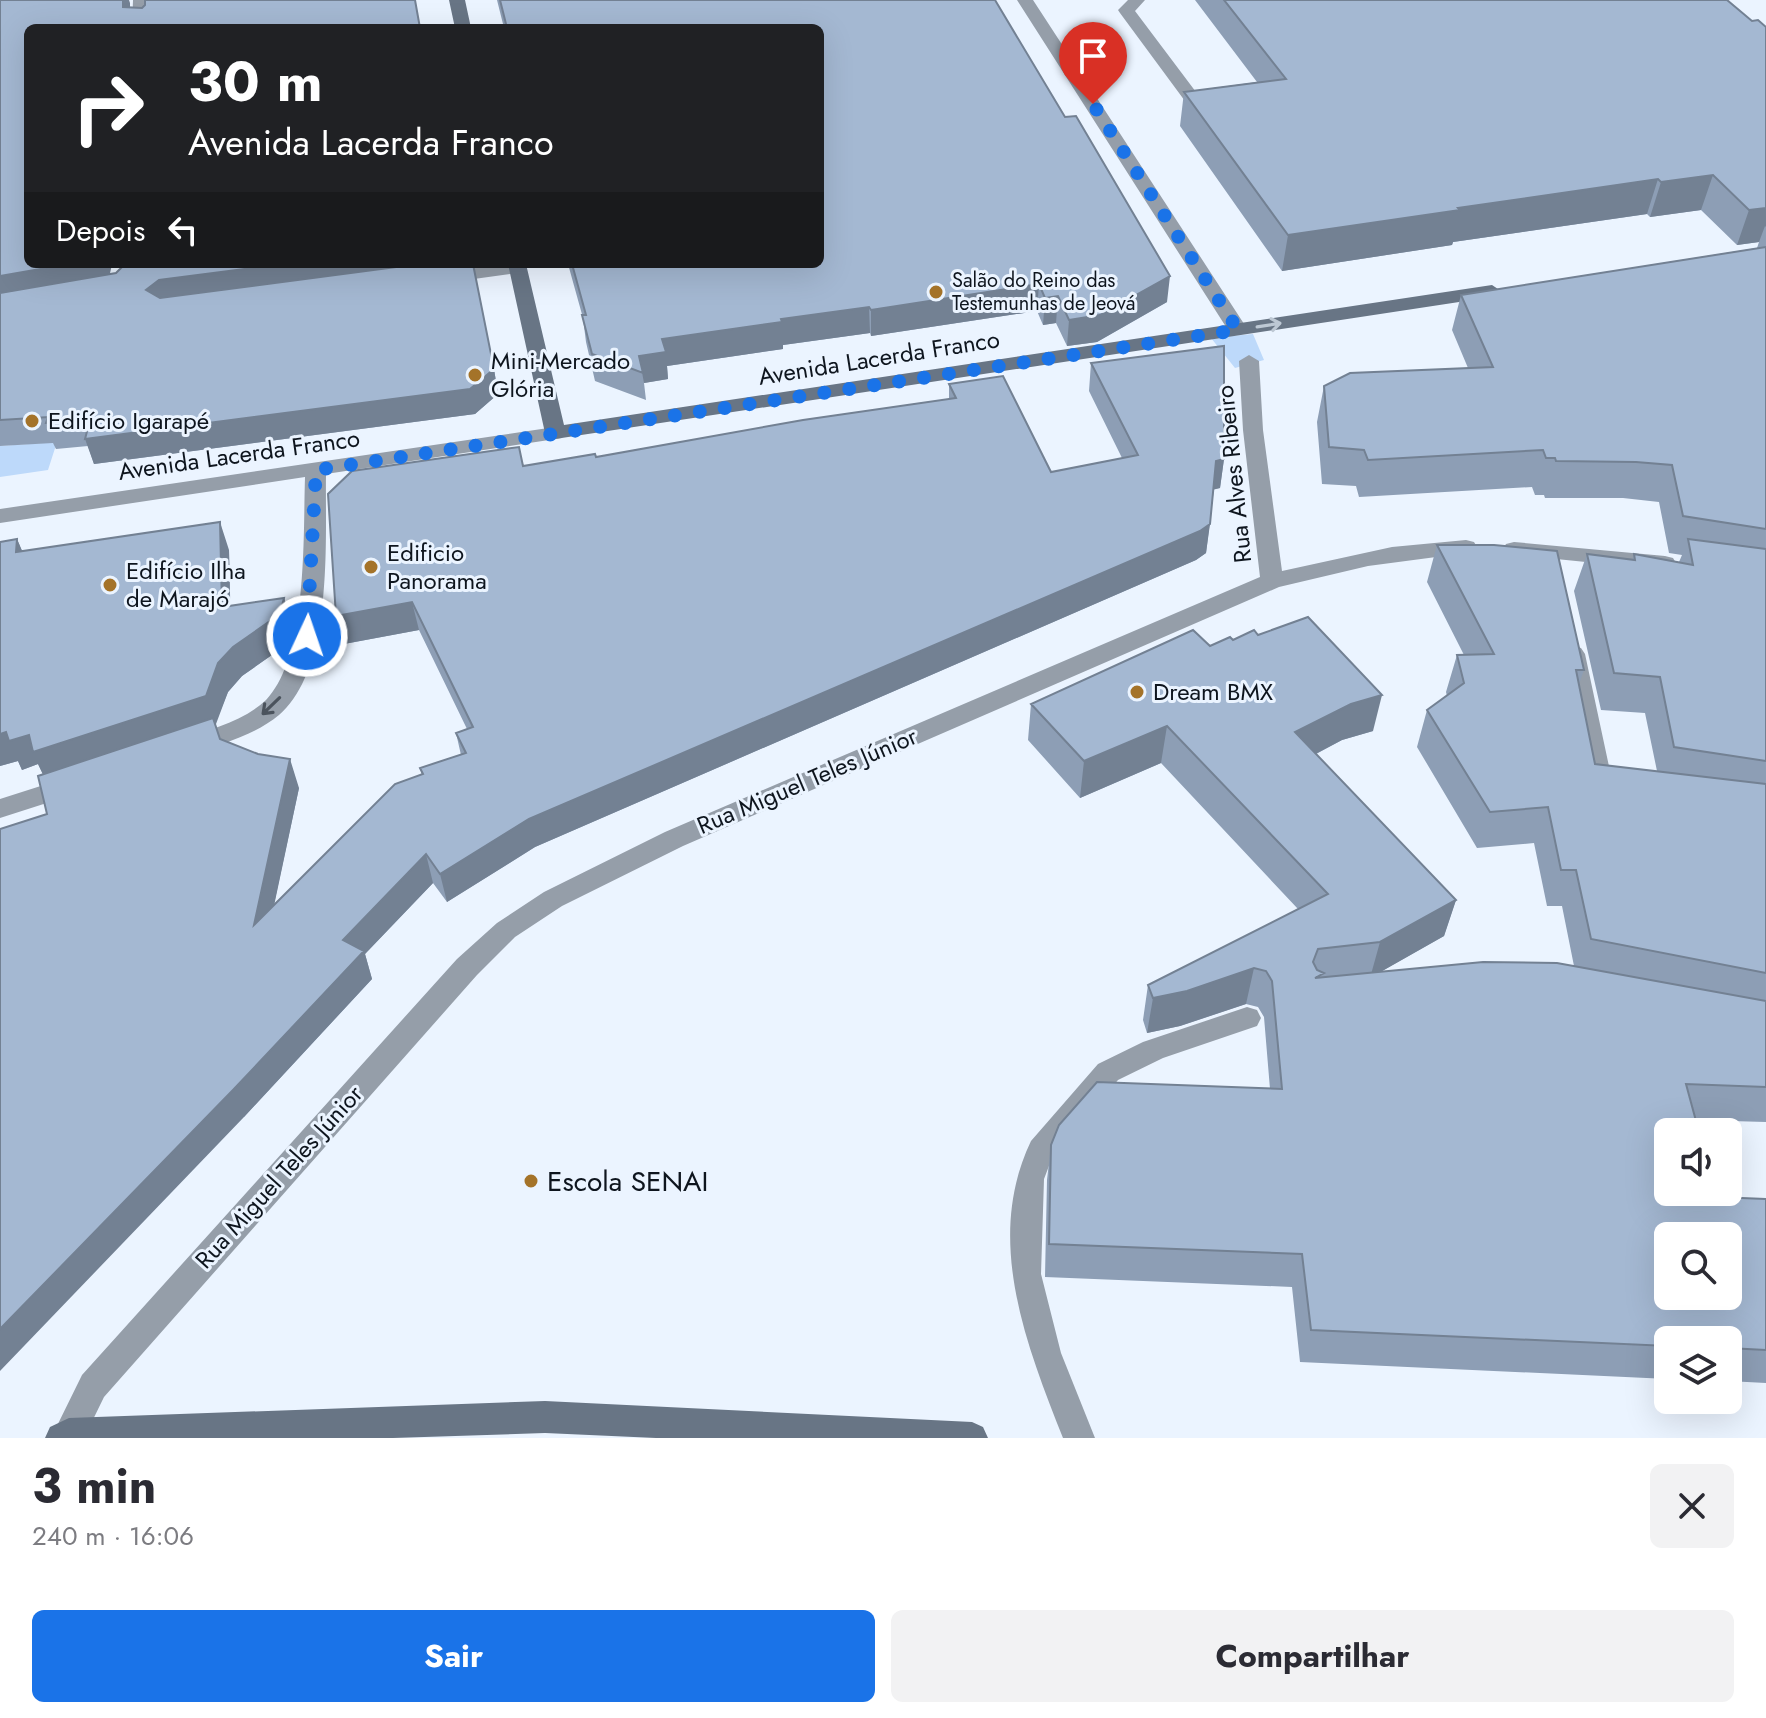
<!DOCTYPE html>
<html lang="pt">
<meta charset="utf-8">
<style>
body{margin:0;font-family:Jost,sans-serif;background:#f2f2f3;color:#2b2b33;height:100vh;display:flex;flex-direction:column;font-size:30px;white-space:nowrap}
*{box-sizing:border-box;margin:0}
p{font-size:26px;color:#7c7c81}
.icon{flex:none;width:44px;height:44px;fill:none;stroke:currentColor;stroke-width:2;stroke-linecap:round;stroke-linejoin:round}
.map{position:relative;height:1438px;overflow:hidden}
.side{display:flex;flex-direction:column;background:#fff;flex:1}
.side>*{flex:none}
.top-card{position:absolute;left:24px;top:24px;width:800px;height:244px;border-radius:12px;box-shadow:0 8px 32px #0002;background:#202124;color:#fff;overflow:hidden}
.fabs{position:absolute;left:1654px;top:1118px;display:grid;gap:16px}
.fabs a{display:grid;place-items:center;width:88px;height:88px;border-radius:12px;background:#fff;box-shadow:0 8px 32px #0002;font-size:40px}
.pin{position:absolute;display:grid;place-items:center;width:68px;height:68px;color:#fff;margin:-82px -34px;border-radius:50% 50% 50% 0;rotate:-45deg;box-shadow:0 0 8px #0007}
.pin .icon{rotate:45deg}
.me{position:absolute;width:88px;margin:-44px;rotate:3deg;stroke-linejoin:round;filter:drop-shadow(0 0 6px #0008)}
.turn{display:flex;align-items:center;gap:28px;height:168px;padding:0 32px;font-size:36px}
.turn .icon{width:104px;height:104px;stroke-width:2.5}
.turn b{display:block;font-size:56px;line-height:68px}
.then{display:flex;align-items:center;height:76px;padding:0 32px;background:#0003;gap:16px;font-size:30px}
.round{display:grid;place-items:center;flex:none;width:84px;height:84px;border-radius:12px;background:#f2f2f3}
.overview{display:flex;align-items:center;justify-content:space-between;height:136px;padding:0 32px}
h1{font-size:48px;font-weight:700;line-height:60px}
.action{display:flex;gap:16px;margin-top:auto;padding:16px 32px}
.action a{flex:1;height:92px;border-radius:12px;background:#1a73e8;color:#fff;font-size:32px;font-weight:700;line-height:92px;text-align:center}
.action a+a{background:#f2f2f3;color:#2b2b33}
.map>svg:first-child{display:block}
.green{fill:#bdd9fa}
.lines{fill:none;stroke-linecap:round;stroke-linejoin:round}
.lane{fill:#959ea9;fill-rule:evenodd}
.street{fill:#959ea9;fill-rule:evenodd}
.secondary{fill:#687585;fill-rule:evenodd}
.wall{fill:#8d9eb5}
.shaded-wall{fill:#738193}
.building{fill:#a4b8d2;stroke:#738193;stroke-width:2;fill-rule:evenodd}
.oneway{stroke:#bdc8d4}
.oneway2{stroke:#4b535d}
.route{stroke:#1a73e8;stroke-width:14;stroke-dasharray:0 25.2}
.poi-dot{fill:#a47329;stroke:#ebf4ff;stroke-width:3}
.labels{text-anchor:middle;stroke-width:6;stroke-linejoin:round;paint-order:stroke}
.far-poi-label{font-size:20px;fill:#0e151e;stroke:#ebf4ff;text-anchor:start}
.street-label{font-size:24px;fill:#0e151e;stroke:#ebf4ff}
.poi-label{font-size:24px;fill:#0e151e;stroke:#ebf4ff;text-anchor:start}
.near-poi-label{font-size:28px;fill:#0e151e;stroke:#ebf4ff;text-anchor:start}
</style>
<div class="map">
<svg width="1766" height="1438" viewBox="0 0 1766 1438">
<rect width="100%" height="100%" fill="#ebf4ff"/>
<path class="green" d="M1253 334 1264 360 1235 368 1211 338Z
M57 442 48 470 0 477V446Z"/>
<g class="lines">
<path class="lane" d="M1128 0H1145L1135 11 1208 108 1210 112 1208 116H1196L1120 13 1118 10Z"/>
<path class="street" d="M133 0H149L148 28H132Z
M1017 0H1033L1248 330 1245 334H1231L1228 330Z
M499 264H525L527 267 518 273 445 283 436 277 445 271Z
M1249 355 1259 361 1263 430 1282 571 1392 547 1466 540 1474 542 1477 547 1474 552 1368 566 1279 587 683 846 562 906 515 937 477 975 104 1397 84 1438H55L53 1434 82 1375 457 959 497 923 544 892 665 832 1260 577 1243 430 1239 361Z
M555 427 565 433 562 438 326 474C325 540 334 668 279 715 255 735 220 745 190 754L181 751 178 745 181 739C209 730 244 721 266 700 308 657 303 535 305 477L0 523V509Z
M1514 542 1665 556 1673 558 1676 563 1673 568 1665 570 1506 554 1503 549 1506 544Z
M1573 646 1581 648 1585 654 1610 771 1626 787 1623 794C1610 797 1599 792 1590 782 1582 771 1566 674 1561 654L1565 648Z
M72 776 81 778 84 785 81 792 0 818V799Z
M1247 1007 1257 1010 1261 1018 1257 1026 1163 1058 1118 1080 1052 1158 1044 1179 1041 1274 1061 1353 1095 1438H1063C1026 1344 984 1239 1031 1141L1098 1064 1143 1042Z"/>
<path class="secondary" d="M449 0H465L471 28H455Z
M508 264H526L564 425 1492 285 1501 291 1492 297 555 439 545 433Z
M545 1401 972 1422 983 1427 988 1438H656L545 1433 393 1438H45L50 1427 69 1418Z"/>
</g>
<path class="wall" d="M0 0 130 3V7L142 8 415 0 28 28 110 274 494 369 498 394 475 414 94 464 88 446 56 449 53 443 0 446Z
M497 0H995L1167 302 1097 342 1067 346 1056 323 1043 325 1037 311 871 336 870 333 783 345V349L667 366 668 379 644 383 646 400 595 381 586 342 583 318 568 264H820V28H504Z
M1195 0H1727L1752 21 1766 27V1122L1696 1120 1717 1197 1766 1199V1383L1728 1381V1340H1668V1379L1300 1362 1292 1287 1045 1277 1047 1180 1051 1145 1270 1089 1264 1017 1258 1007 1246 1004 1180 1026 1147 1033 1143 1020 1148 985 1298 909 1161 763 1080 798 1028 740 1031 704 1210 646 1258 635 1373 731 1342 740 1316 754 1456 900 1444 936 1380 972 1574 966 1562 906H1547L1534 843 1477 848 1417 747 1427 710 1447 696 1446 692 1457 655H1464L1427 582 1437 545 1584 670 1579 684 1595 764 1657 771 1645 713 1601 710 1574 591 1587 554 1632 560 1634 554 1679 562 1682 555 1669 553 1659 502 1623 498H1545L1544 495H1535L1532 487 1359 497 1356 486 1322 484 1317 422 1324 386 1468 368 1452 330 1461 295 1757 248 1759 242 1737 245 1701 210 1650 217 1647 214 1453 242 1452 245 1282 271 1180 126 1184 92 1257 82Z
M1091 363 1224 459 1220 488 1214 489 1206 553 1196 560 535 847 447 902 433 883 365 954 372 979 244 1117 47 814 43 774 38 764 22 770 18 761 0 766V542L17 539 22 551 229 550 230 606 284 598 293 626 289 643 242 676 228 692 215 724 220 739 299 788 274 904 422 775 420 768 461 755 456 733 467 729 419 630 344 644 523 466 596 457 949 399V384L1051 472 1122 458 1089 391Z"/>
<path class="shaded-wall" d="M123 0H129L130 3V28L123 7Z
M1713 175 1701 210 1650 217 1661 182Z
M1658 179 1647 214 1453 242 1452 245 1282 271 1288 235 1458 208Z
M1766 208V227L1765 226 1759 242 1737 245 1749 210Z
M69 264H112L108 283 0 302V276Z
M284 264H471L154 315 146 290 159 280Z
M1170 276 1167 302 1097 342 1067 346 1069 320Z
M1039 284 1037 311 871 336V310Z
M1058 296 1056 323 1043 325 1045 298Z
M869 307 870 333 783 345V349L667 366 668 379 644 383 639 356 662 339 781 319Z
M494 369 498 394 475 414 94 464 85 439Z
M1224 459 1220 488 1212 490 1216 461Z
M220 522 229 550 231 636 222 607Z
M1210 524 1206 553 1196 560 535 847 447 902 440 874 529 819Z
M17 539 29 567 16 552Z
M284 598 293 626 289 643 242 676 228 692 216 724 46 781 38 764 22 770 18 761 0 766V734L6 732 29 735 218 663 233 647Z
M412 602 419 630 344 644 336 616Z
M1382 695 1373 731 1342 740 1287 769 1295 732 1351 704Z
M1167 726 1161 763 1080 798 1084 761Z
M290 759 299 788 264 953 254 925Z
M426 854 433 883 365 954 372 979 244 1117 0 1371V1329L343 940Z
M1456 900 1444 936 1370 978 1380 942Z
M1254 968 1246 1004 1180 1026 1147 1033 1153 998Z"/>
<path class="building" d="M0 0H123V7L142 8 145 5V0H415L420 28H28V264H69L0 276Z
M500 0H995L1065 117 1076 116 1170 276 1100 315 1069 320 1058 296 1045 298 1039 284 871 310 869 307 781 319 782 322 662 339 666 352 639 356 643 373 592 354 582 315H586L572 264H820V28H507Z
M1224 0H1727L1752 21 1758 20 1766 27V208L1749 210 1713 175 1661 182 1658 179 1458 208 1460 210 1288 235 1184 92 1286 79Z
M1766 247V529L1683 516 1672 465 1636 462 1556 461 1555 458H1546L1543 450 1368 460 1364 450 1329 447 1324 386 1350 373 1493 367 1461 295Z
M125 264H284L159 280 146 290 160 298 419 264H473L494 369 470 389 85 439 90 420 46 423 48 417 0 420V293L116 273Z
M1224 346V459L1216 461 1210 524 1200 531 529 819 440 874 426 854 343 940 364 951 233 1090 0 1329V829L47 814 38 776 213 718 220 739 258 754 290 759 254 925 395 784 423 774 420 768 466 753 456 733 473 727 412 602 336 616 328 494 352 471 519 447 523 466 595 454 596 457 803 420 956 398 949 384 1003 376 1051 472 1138 455 1091 363Z
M220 522 222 607 284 598 280 614 233 647 218 663 206 696 33 752 29 735 9 741 6 732 0 734V542L17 539 16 552Z
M1688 539 1766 549V761L1674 747 1660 677 1614 673 1587 554 1635 560 1634 554 1693 565Z
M1437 545H1494L1557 551 1584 670H1576L1595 764 1766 784V973L1591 939 1576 870H1561L1548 807 1490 812 1427 710 1464 683 1457 655 1494 654Z
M1308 617 1382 695 1351 704 1295 732 1456 900 1380 942 1318 949 1313 962 1317 970 1324 973 1315 978 1483 962 1557 963 1766 1001V1087L1686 1084 1699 1132H1668V1192H1716L1717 1197 1766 1199V1350L1728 1348V1340H1668V1346L1311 1330 1302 1254 1049 1244 1051 1145 1059 1125 1097 1082 1282 1089 1272 981 1266 971 1254 968 1187 991 1153 998 1148 985 1328 894 1167 726 1084 761 1031 704 1193 630 1210 646 1230 637 1233 640 1254 630 1258 635ZM1668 1236H1728V1296H1668Z"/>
<defs><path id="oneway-shaft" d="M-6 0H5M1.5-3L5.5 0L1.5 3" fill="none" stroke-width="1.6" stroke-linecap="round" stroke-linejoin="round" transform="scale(2)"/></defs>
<use class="oneway" href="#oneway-shaft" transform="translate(1269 325) rotate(-9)"/>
<use class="oneway2" href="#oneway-shaft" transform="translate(271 706) rotate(136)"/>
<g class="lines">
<path class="route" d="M307 636 316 470 1238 330 1093 104"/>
</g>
<g class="poi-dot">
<circle cx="936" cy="292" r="8"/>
<circle cx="475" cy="375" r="8"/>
<circle cx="32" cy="421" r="8"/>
<circle cx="371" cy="567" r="8"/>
<circle cx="110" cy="585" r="8"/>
<circle cx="1137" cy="692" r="8"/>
<circle cx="531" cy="1181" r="8"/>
</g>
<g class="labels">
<g class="far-poi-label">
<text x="952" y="287">Salão do Reino das<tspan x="952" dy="23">Testemunhas de Jeová</tspan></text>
</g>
<g class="street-label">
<text transform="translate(879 358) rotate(-9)" y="8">Avenida Lacerda Franco</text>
<text transform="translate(239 455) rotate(-8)" y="8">Avenida Lacerda Franco</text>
<text transform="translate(1234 474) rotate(-96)" y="8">Rua Alves Ribeiro</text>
<text transform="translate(807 781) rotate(-23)" y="8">Rua Miguel Teles Júnior</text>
<text transform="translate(279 1177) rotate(-48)" y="8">Rua Miguel Teles Júnior</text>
</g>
<g class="poi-label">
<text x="491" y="369">Mini-Mercado<tspan x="491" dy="28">Glória</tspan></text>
<text x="48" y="429">Edifício Igarapé</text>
<text x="387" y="561">Edificio<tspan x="387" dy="28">Panorama</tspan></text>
<text x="126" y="579">Edifício Ilha<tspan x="126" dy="28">de Marajó</tspan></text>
<text x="1153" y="700">Dream BMX</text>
</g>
<g class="near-poi-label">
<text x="547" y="1191">Escola SENAI</text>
</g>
</g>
</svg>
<div class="fabs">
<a><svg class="icon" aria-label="sound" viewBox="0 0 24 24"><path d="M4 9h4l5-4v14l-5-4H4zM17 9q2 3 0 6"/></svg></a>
<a><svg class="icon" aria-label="search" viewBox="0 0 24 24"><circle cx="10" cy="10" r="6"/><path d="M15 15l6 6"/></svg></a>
<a><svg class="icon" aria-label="layers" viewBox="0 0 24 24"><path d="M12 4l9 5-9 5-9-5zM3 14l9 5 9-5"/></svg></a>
</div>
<div class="pin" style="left:1093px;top:104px;background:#d93025"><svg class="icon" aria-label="arrive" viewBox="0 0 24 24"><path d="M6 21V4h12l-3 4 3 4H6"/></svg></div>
<svg class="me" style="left:307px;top:636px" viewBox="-20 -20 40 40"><circle r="17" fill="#1a73e8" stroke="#fff" stroke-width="3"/><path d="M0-11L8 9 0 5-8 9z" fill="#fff"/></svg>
<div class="top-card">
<div class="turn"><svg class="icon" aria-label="right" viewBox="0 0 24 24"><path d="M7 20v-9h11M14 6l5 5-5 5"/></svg><div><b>30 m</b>Avenida Lacerda Franco</div></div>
<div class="then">Depois<svg class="icon" aria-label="left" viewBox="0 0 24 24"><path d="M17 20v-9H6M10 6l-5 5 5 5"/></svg></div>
</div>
</div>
<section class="side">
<div class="overview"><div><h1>3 min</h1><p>240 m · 16:06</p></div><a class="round"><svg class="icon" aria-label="close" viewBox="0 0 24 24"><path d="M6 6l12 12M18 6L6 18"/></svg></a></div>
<div class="action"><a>Sair</a><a>Compartilhar</a></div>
</section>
